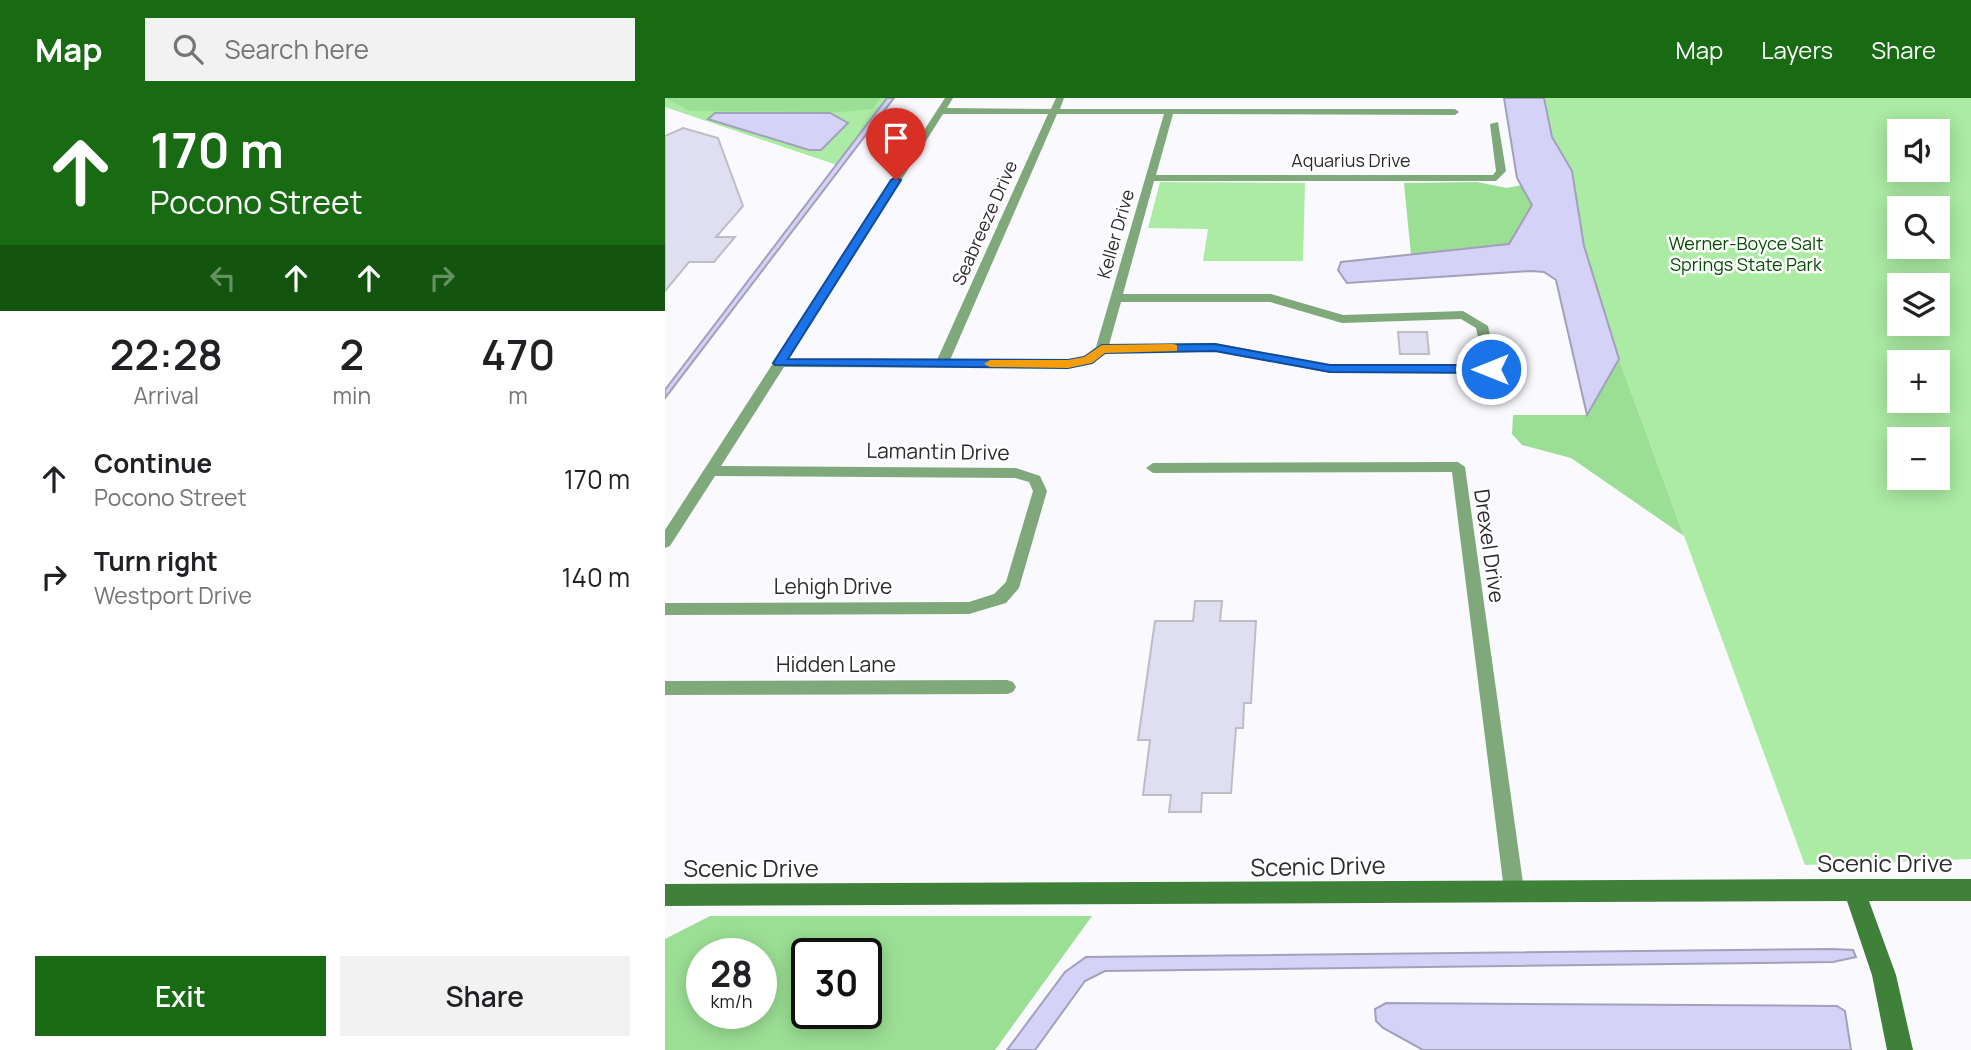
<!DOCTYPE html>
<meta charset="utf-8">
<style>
body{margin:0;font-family:Manrope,sans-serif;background:#f2f2f2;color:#202124;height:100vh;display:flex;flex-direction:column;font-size:26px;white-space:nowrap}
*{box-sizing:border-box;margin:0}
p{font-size:23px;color:#757577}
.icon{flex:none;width:38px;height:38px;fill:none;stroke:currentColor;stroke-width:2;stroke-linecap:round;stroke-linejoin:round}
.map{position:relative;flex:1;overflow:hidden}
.drawer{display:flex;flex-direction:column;background:#fff;width:665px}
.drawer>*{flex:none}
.top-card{background:#186b12;color:#fff;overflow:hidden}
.fabs{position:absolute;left:1222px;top:21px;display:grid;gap:14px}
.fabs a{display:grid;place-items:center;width:63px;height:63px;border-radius:0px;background:#fff;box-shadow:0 4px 18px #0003;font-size:35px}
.speed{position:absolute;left:21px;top:840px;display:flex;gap:14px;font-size:35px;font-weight:700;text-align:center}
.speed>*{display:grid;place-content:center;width:91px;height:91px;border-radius:50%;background:#fff;box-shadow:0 4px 18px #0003;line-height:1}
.speed small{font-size:18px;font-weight:400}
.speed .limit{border:4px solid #111;border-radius:10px;background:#fff;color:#111}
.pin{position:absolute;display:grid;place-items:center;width:60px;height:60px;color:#fff;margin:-72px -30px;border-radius:50% 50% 50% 0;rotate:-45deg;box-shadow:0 0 7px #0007}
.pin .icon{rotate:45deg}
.me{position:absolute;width:77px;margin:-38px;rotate:270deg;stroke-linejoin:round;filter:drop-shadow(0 0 5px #0008)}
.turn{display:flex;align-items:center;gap:24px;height:147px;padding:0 35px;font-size:32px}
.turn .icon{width:91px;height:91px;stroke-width:2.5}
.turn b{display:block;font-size:49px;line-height:60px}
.lanes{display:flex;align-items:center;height:66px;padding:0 35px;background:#0003;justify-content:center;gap:35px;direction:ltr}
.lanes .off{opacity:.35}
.eta{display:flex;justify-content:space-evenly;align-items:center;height:119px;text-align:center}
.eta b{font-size:42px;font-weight:600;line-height:49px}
.action{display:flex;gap:14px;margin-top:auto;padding:14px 35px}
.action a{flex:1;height:80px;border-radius:0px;background:#186b12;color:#fff;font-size:28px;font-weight:600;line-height:80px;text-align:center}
.action a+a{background:#f2f2f2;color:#202124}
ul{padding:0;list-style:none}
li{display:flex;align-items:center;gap:21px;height:98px;padding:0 35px}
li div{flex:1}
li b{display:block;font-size:26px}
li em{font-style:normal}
header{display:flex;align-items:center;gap:42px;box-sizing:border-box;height:98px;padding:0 35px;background:#186b12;color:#fff}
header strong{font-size:33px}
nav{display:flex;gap:38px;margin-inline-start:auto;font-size:24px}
.search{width:490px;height:63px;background:#f2f2f2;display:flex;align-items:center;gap:18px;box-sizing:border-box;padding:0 24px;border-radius:0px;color:#757577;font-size:26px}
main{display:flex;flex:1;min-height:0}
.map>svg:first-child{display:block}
.green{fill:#abeba4;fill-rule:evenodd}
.forest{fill:#9bdf94;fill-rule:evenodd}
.water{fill:#d4d2f6;stroke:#a2a0ba;stroke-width:2}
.building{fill:#e0dff2;stroke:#bdbdc6;stroke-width:2}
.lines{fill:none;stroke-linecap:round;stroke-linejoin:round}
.street{fill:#7fa97a;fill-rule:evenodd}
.secondary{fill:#40813a;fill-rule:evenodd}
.route{fill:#1a73e8;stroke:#114b97;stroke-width:2}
.slow{fill:#f59e0b}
.labels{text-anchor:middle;stroke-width:5;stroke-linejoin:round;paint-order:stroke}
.far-street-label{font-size:18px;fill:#2c2b2f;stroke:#fff}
.far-park-label{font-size:18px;fill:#044d01;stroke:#fff}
.street-label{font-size:21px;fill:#2c2b2f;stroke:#fff}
.near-street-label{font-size:24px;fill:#2c2b2f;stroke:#fff}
</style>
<header>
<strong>Map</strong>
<div class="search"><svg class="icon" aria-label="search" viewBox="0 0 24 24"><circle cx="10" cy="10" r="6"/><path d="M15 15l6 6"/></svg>Search here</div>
<nav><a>Map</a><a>Layers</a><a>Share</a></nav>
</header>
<main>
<section class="drawer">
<div class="top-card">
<div class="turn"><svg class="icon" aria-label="ahead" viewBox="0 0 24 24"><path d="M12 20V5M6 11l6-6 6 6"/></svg><div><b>170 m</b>Pocono Street</div></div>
<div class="lanes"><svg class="icon off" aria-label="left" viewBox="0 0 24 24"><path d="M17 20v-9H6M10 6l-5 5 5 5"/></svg><svg class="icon" aria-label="ahead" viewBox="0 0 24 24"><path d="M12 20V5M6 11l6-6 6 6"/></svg><svg class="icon" aria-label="ahead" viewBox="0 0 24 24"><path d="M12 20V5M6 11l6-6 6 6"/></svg><svg class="icon off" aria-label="right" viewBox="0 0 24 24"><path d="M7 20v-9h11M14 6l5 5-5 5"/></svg></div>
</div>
<div class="eta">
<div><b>22:28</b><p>Arrival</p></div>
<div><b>2</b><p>min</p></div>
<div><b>470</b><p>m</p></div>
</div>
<ul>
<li><svg class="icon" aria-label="ahead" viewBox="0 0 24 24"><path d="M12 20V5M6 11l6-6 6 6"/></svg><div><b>Continue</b><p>Pocono Street</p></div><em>170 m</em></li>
<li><svg class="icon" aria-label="right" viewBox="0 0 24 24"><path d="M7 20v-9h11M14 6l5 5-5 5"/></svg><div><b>Turn right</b><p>Westport Drive</p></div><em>140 m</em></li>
</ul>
<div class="action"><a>Exit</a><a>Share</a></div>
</section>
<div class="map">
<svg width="1306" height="952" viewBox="0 0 1306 952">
<rect width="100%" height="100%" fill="#f9f9fe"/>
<path class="green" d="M0 0H222L172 67 0 9Z
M879 0H1306V761L1140 767 954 261 919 148 907 73 887 39ZM1234 33H1272V72H1234ZM1234 110H1272V149H1234ZM1234 187H1272V226H1234ZM1234 264H1272V303H1234ZM1234 341H1272V380H1234Z
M495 84 640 85 638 163H538L543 131 483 130Z"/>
<path class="forest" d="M0 0H216L208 11 175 14 25 13Z
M812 84 842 90 857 87 867 107 844 147 746 157 739 85Z
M954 261 1019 438 906 360 857 347 847 336 848 317H922Z
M45 818H427L330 952H0V841ZM37 856H96V915H37ZM142 856H201V915H142Z"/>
<path class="water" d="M222 0H229L0 300V292Z
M839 0H879L887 39 907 73 919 148 954 261 922 317 891 182 879 174 866 173 682 185 673 172 676 164 844 146 867 107 852 80Z
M50 15H165L183 25 156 52H144L43 21Z
M1167 851 1188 852 1191 859 1168 864 440 873 420 883 370 952H342L400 874 421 859Z
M721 905 1172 908 1180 913 1186 952H758L718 930 711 923 710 911Z"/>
<path class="building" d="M18 30 53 40 78 108 51 139H70L49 164H24L0 193V38Z
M733 234H762L764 256H735Z
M530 503H557L555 523H591L586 605H579L578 630H571L566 695H537L536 714H504L506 697H478L485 642H473L490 523H528Z"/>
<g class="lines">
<path class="street" d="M280 0H288L282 10 386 11 391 0H399L395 11H790L794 14 790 17 508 16 491 77H828L831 73 825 26 833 24 841 73 831 83H489L458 196H606L678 217 798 213 823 228 832 271 826 275H665L550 253 440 255 427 265 403 270 119 269 56 368 351 370 375 378 382 393 354 490 341 505 304 516 0 517V505L304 504 329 496 341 484 368 393 364 384 350 380 50 378 5 448 0 450V432ZM278 16H383L272 262 123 261ZM392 16H499L431 249 419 259 403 262H285ZM456 204H605L677 225 796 221 811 230 819 267H665L550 245 444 247Z
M793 364 800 369 859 792 856 799 849 802 842 799 839 792 787 374 488 375 481 370 488 365Z
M342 582 348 584 351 589 348 594 342 596 0 597V583Z"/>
<path class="secondary" d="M1189 781H1306V803H1204L1231 877 1248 952H1222L1207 877 1182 803 0 808V786Z"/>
</g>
<path class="route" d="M231 79 236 82 123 261 403 262 419 259 437 247 550 246 665 267H826L832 271 826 275 665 274 550 253 440 255 427 265 403 270 110 267 108 265 226 82Z"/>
<path class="slow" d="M508 246 512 247V253L440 255 427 265 403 270 325 269 319 266 325 262H403L419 259 437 247Z"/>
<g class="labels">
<g class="far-street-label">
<text x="686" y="69">Aquarius Drive</text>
<text transform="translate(320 125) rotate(-66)" y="6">Seabreeze Drive</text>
<text transform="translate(451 136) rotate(-74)" y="6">Keller Drive</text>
</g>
<g class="far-park-label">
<text x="1081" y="152">Werner-Boyce Salt<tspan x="1081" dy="21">Springs State Park</tspan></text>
</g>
<g class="street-label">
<text transform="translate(273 354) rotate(1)" y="7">Lamantin Drive</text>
<text transform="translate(824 448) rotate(82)" y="7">Drexel Drive</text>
<text x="168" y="496">Lehigh Drive</text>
<text x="171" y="574">Hidden Lane</text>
</g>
<g class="near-street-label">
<text x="1220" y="774">Scenic Drive</text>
<text transform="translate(653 769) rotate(-1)" y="8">Scenic Drive</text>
<text x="86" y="779">Scenic Drive</text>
</g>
</g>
</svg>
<div class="fabs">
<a><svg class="icon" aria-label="sound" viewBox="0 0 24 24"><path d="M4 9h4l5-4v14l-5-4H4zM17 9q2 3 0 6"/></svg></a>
<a><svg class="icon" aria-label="search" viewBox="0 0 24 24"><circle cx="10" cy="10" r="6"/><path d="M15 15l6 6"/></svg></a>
<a><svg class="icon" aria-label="layers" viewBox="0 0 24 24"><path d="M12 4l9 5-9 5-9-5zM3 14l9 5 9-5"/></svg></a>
<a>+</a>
<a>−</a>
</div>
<div class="speed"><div>28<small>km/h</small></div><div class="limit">30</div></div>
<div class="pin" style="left:231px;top:82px;background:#d93025"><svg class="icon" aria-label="arrive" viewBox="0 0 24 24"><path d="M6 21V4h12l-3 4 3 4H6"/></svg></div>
<svg class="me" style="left:826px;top:271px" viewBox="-20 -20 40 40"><circle r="17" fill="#1a73e8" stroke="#fff" stroke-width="3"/><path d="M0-11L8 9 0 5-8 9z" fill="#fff"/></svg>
</div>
</main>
